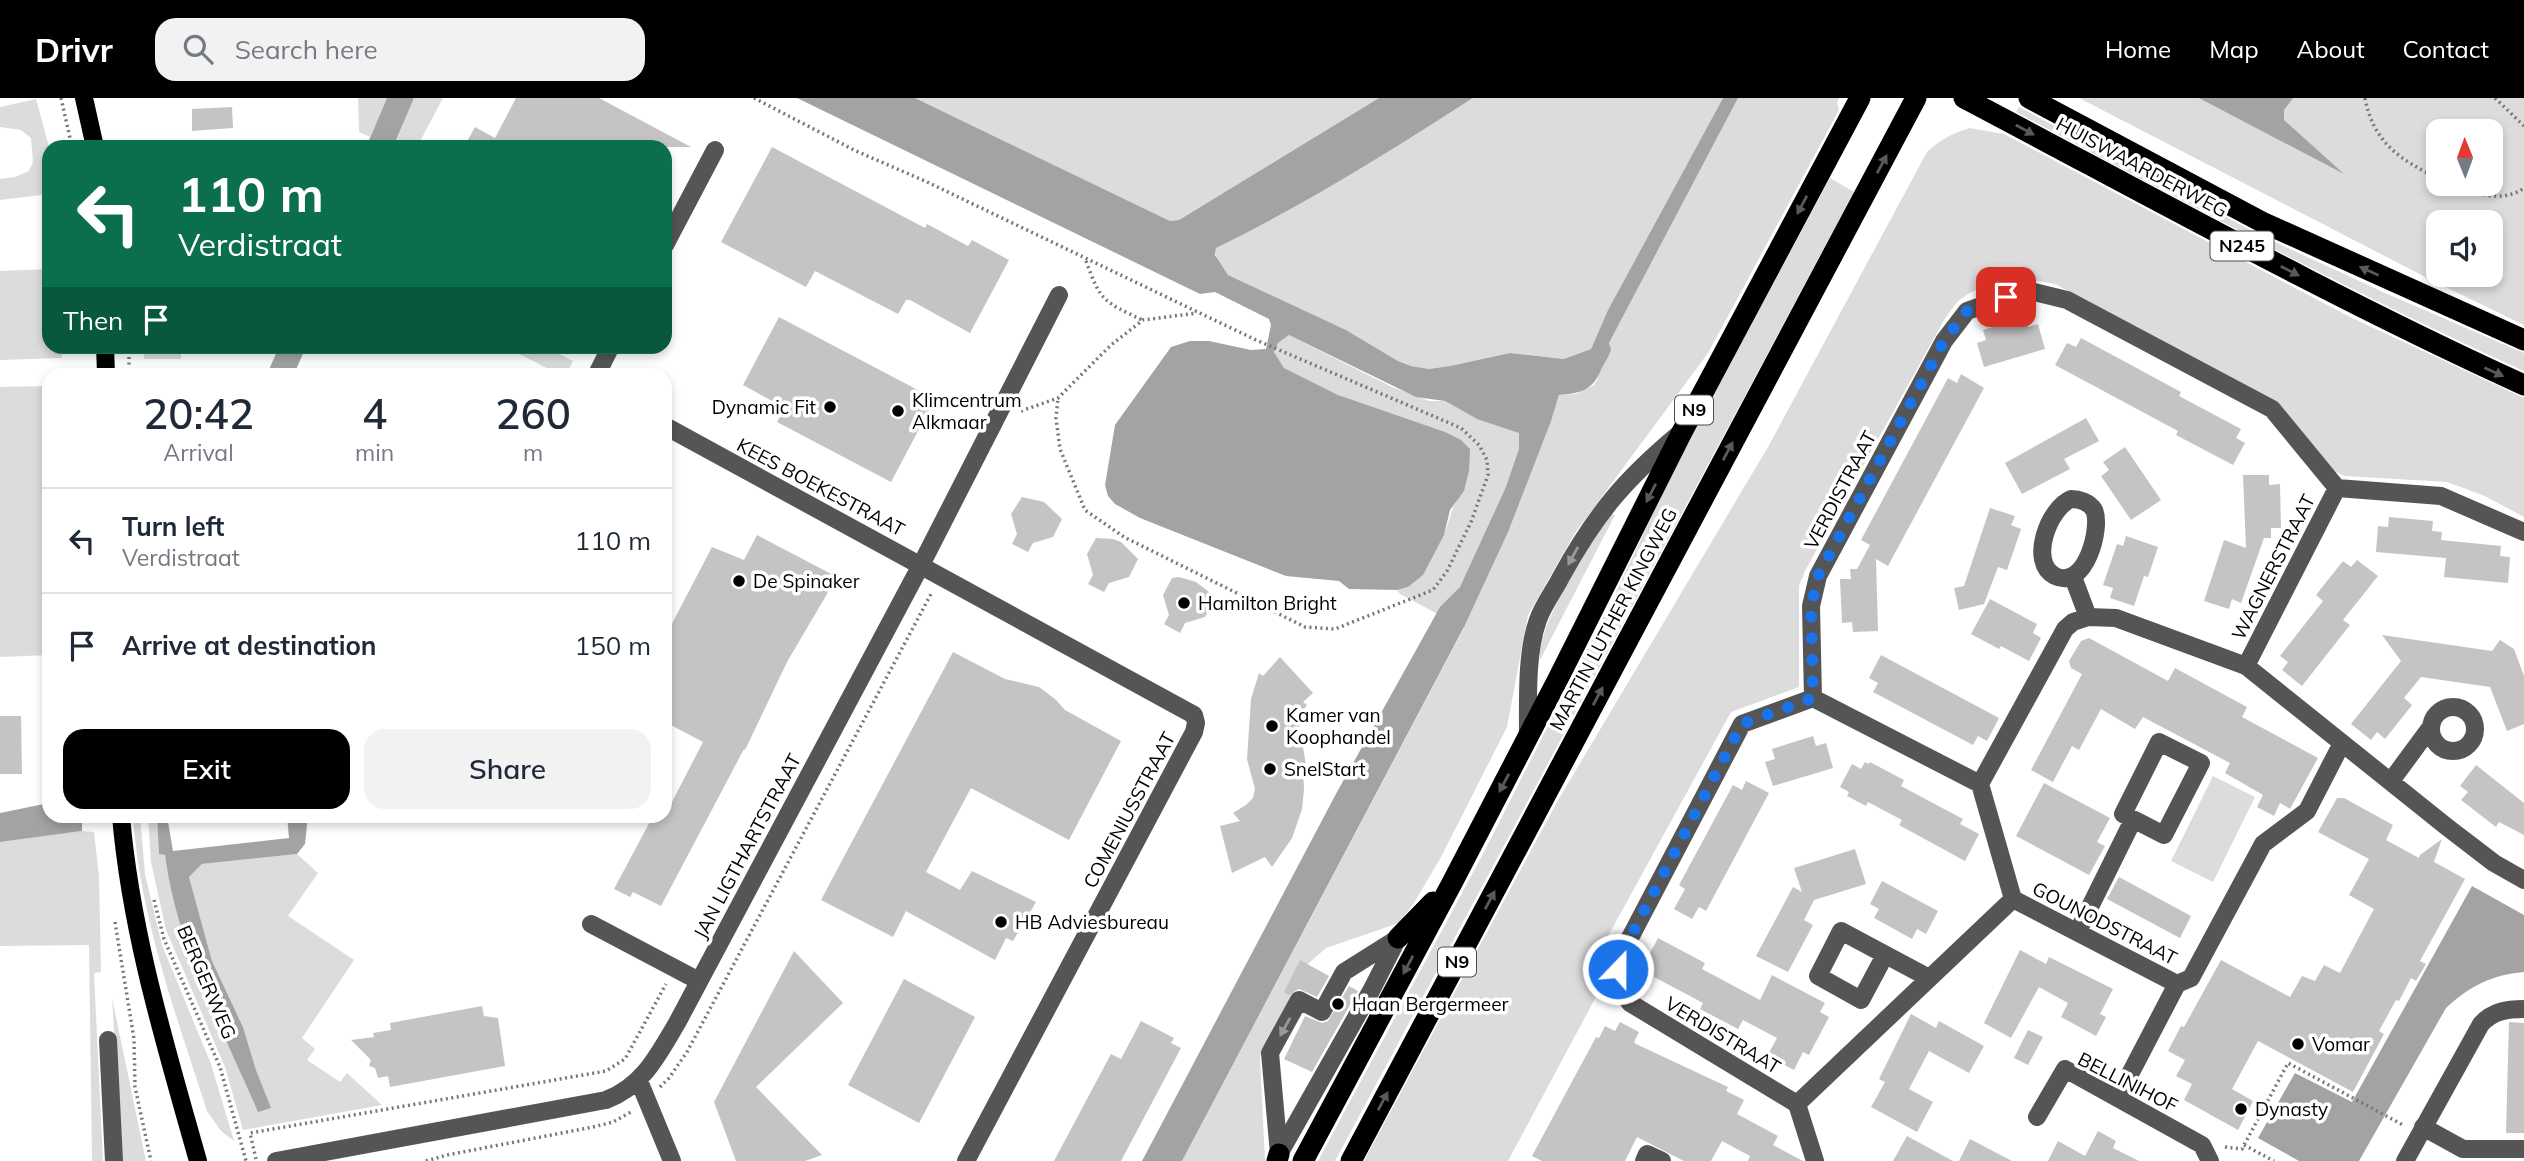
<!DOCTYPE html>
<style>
body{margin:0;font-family:Mulish,sans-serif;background:#f2f2f3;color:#1f2937;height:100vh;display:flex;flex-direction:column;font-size:26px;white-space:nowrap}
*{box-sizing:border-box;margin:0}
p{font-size:23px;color:#747a83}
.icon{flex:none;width:38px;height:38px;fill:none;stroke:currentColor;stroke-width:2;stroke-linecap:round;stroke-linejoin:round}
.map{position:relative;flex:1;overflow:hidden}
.sheet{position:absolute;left:42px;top:270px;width:630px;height:455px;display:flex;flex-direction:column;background:#fff;border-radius:21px;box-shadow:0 4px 10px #0003}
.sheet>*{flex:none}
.top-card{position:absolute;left:42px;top:42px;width:630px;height:214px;border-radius:21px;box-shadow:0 4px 10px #0003;background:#0b6e4f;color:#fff;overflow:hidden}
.needle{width:46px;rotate:359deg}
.tools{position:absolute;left:2426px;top:21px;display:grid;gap:14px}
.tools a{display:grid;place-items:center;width:77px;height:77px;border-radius:14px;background:#fff;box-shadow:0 4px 10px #0003;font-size:35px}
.pin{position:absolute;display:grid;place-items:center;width:60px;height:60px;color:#fff;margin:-30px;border-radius:14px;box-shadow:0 4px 10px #0006}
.me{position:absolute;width:77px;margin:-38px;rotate:22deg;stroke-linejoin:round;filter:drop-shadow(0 0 5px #0008)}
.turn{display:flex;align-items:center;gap:24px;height:147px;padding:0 21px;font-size:32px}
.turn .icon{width:91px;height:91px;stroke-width:2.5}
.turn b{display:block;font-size:49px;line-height:60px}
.then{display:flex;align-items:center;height:66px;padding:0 21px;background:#0003;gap:14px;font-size:26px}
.eta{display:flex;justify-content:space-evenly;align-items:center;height:119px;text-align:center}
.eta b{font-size:42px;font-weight:600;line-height:49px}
.primary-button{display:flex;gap:14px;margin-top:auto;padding:14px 21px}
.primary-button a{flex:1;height:80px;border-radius:21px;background:#000;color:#fff;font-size:28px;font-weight:600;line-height:80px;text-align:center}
.primary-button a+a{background:#f2f2f3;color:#1f2937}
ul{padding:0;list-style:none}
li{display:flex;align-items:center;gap:21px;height:105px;padding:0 21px;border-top:2px solid #e0e1e3}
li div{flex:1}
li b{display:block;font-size:26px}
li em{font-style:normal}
header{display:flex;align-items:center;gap:42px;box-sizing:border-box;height:98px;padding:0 35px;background:#000;color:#fff}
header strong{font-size:33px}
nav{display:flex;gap:38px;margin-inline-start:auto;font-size:24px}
.search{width:490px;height:63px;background:#f2f2f3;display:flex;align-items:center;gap:18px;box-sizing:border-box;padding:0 24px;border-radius:21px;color:#747a83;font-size:26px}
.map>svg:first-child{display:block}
.green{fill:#dcdcdc;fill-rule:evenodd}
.water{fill:#a3a3a3}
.building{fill:#c4c4c4}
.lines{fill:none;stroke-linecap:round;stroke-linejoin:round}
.path{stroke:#777;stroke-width:3.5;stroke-dasharray:2 3.5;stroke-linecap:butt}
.minor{stroke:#555;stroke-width:18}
.major{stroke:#000;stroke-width:18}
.highway{stroke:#000;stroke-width:21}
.oneway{fill:#595959}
.oneway2{fill:#999}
.route{stroke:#1a73e8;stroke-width:12;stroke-dasharray:0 21.6}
.poi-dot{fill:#000;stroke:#fff;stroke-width:2.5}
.labels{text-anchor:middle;stroke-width:7;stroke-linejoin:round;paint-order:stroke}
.shield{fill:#fff;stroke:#4c4c4c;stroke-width:2}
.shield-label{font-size:18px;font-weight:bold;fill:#000}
.street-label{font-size:19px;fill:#000;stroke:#fff}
.poi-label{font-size:19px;fill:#000;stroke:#fff;text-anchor:start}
</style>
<header>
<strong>Drivr</strong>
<div class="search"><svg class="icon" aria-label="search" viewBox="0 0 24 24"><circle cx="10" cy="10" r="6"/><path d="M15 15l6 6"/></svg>Search here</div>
<nav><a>Home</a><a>Map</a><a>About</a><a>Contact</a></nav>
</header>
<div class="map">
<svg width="2524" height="1063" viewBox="0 0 2524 1063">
<rect width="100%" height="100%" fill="#fff"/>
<path class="green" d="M358 0H387L370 39 359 34Z
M414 0H443L417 49H393Z
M915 0H1379L1179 122 1170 123Z
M1473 0H1723L1608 212 1591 251 1564 261 1510 255 1450 268 1429 271 1411 268 1398 263 1346 232 1228 177C1222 169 1214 161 1216 150 1306 106 1389 54 1473 0Z
M1738 0H1839L1837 5 1839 12 1708 255 1575 435 1528 517 1507 629 1441 759 1414 805 1399 825 1326 850 1309 865 1260 959 1265 1063H1182L1464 530 1400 496 1397 492 1408 489C1420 473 1435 457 1443 438 1452 420 1449 409 1464 393L1338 297 1284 270 1274 254 1278 245 1289 237 1392 289 1429 303H1445L1477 321 1557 305 1559 297 1576 296 1594 287C1598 282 1598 277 1601 271 1606 261 1613 257 1609 245Z
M2079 0H2524V227L2433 183ZM2438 33H2490V86H2438ZM2438 124H2490V177H2438Z
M36 1 49 49V96L0 102V81L15 79 29 73 33 64 31 40 21 32 0 29V9Z
M2019 9 2258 136 2385 195 2524 255V273C2351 195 2184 104 2016 14Z
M1970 30 2004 36 2350 219 2524 300V419L2485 398 2447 384 2344 378 2329 370 2275 306 2055 186C2024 179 1987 181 1961 201 1954 206 1949 216 1944 222L1805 473 1799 488V589L1731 614 1607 840 1604 864 1605 882 1508 1063H1364L1557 704 1768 349 1927 54C1940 42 1952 35 1970 30Z
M1830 80 1854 94 1335 1063H1318L1484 754 1617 492 1675 369Z
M49 171V248L61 249 62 260 0 262V173Z
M144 249H181V261H144Z
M506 249H546L573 263 566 276H558Z
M49 288V557L0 559V289Z
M1611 416 1615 417 1540 562C1537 526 1589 447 1611 416Z
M2213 678 2255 699 2213 784 2171 763Z
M133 718H140L145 776 162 847 211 966 234 1043 221 1033 207 1013C176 916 140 820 133 718Z
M148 718H157L159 756 165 757C177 848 222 930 258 1013L270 1009 256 972 243 929 212 863 189 779 202 766 297 756 318 775 288 818 354 862 302 940 315 951 307 962 340 984 347 975 382 1007 243 1032 225 969 166 832 151 764Z
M82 733 94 734 99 778 101 874 94 875 103 1063H92L89 847 0 848V744Z
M112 900 146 1063H122Z"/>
<path class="water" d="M387 0H414L393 49H366Z
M797 0H915L1170 123 1179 122 1379 0H1473C1389 54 1306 106 1216 150L1215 157 1228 177 1346 232 1398 263 1411 268 1429 271 1450 268 1510 255 1564 261 1591 251 1608 212 1723 0H1738L1609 245 1611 251C1609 260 1604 265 1601 272 1592 293 1581 295 1559 297L1551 323 1508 434 1464 529 1182 1063H1142L1337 694 1440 509 1460 489 1506 389 1519 351V335L1477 321 1445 303 1416 299 1289 237 1278 245 1274 254 1284 270 1338 297 1445 334 1461 342 1470 351 1469 373 1464 393 1450 412 1444 437 1423 477 1408 489 1397 492 1349 491 1339 483 1286 478 1140 420 1115 406 1108 398 1105 387 1115 327 1171 249 1190 243H1209L1251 252 1266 251 1271 227 1269 221 1215 194 1200 196Z
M2199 0H2293L2284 12V22L2344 76Z
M279 249H306L294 276H267Z
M49 705V718H82V733L0 744V715Z
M157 718H167L173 753 289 740 287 718H308L305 746 297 756 202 766 189 779 212 863 243 929 256 972 271 1010 258 1014C222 930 177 849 165 757L159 756Z
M2472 788 2524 817V874C2491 877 2470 888 2446 910L2359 1063H2299L2258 1040 2295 975 2352 1004Z"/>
<path class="building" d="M516 0H599L691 49H464L475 29 495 40Z
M232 9 233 30 192 33V11Z
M772 49 925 130 927 126 968 148 972 142 1009 162 970 235 910 202H906L898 216 815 173 806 189 721 144Z
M779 219 935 301 891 384 777 324 785 310 743 287Z
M2025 219 2028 229 2038 226 2045 251 1984 269 1977 245 1986 242 1983 232Z
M2081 240 2181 294 2179 298 2241 331 2236 340 2245 345 2233 367 2176 337 2178 333 2055 267 2067 245 2076 249Z
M1961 276 1984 290 1888 468 1876 461 1878 533 1853 534 1852 524 1842 525 1840 481H1851L1850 471H1857L1870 447 1861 442 1948 280 1957 285Z
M2086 320 2099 343 2064 361 2070 371 2022 396 2005 365Z
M2125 349 2161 402 2131 422 2101 378 2109 372 2103 364Z
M2243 377H2269V387L2280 386 2281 430H2271V440H2264L2241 505 2232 501 2229 511 2204 503 2224 442 2246 450Z
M1022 399 1044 404 1062 421 1053 439 1033 445 1028 454 1012 446 1017 436 1011 416Z
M1990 410 2015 418 2011 427 2021 431 2007 472 1998 469 1984 506 1959 512 1954 490 1964 488Z
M2389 419 2433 423 2432 433 2442 434 2441 442 2501 448 2500 458 2510 459 2508 485 2444 479 2446 460 2376 454 2378 428 2388 429Z
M757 437 837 479 787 564 745 652 744 651 661 808 633 794 630 799 614 791 653 718H665V701L672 704 703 644 665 624V539L712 449 744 462Z
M2126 438 2158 449 2148 479 2144 478 2134 508 2110 500 2113 490 2103 487 2117 446 2123 448Z
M1096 440 1113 441 1121 444 1138 461 1129 479 1109 485 1104 494 1088 486 1093 477 1087 456Z
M2357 462 2378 478 2343 522 2350 527 2302 588 2282 572 2288 564 2280 558 2323 503 2316 497 2343 463 2351 469Z
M1179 479 1196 484 1209 494 1214 502 1205 519 1185 525 1180 535 1164 526 1169 517 1163 497 1172 480Z
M1990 501 2037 526 2033 535 2041 540 2029 563 2001 548 1999 551 1971 536Z
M2382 537 2492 553 2500 542 2514 551 2524 578V626L2507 633 2490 589 2421 579 2404 600 2412 607 2385 641 2377 634 2371 642 2351 626 2401 563Z
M2089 540 2168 583 2175 570 2247 609 2242 619 2318 660 2290 711 2280 705 2274 718 2257 709 2263 697 2225 675 2230 665 2143 619 2135 631 2101 611 2079 652 2072 648 2053 684 2031 672 2082 576 2071 570 2069 563 2081 543Z
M953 554 1005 581 1039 589 1055 601 1065 612 1121 643 1069 742 971 690 926 774 960 792 972 773 1036 804 1013 843 1006 840 995 862 906 813 893 839 821 802Z
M1881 557 1999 620 1987 643 1978 638 1973 647 1873 594 1878 585 1869 580Z
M1280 559 1313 595 1303 604 1307 607 1298 619 1306 667 1303 668 1304 692 1302 711 1292 740 1272 769 1265 759 1232 775 1220 728 1240 723 1233 715 1246 707 1253 700 1255 691 1247 661 1251 601 1259 575 1263 578Z
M0 618H21L22 676H0Z
M1813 638 1816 648 1826 645 1833 670 1773 688 1765 664 1775 661 1772 651Z
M1865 664 1868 666 1870 664 1904 682 1901 688 1963 721 1960 726 1979 736 1965 763 1899 727 1902 722 1868 704 1866 708 1847 698 1849 694 1840 689 1852 666 1861 671Z
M2476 667 2524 705V737L2499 724 2496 729 2461 702 2468 694 2460 688Z
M1746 683 1769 695 1706 813 1699 809 1692 821 1674 811 1685 791 1679 787 1733 687 1742 692Z
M2044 685 2110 720 2097 744 2105 748 2089 777 2016 738Z
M2337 700H2344L2393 727 2386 742 2419 760 2420 757 2442 741 2434 764 2465 781 2420 863 2426 866 2416 883 2411 880 2399 903 2396 902 2379 933 2384 936 2353 994 2258 943 2232 991 2253 1003 2238 1032 2184 1002 2192 986 2176 978 2185 962 2168 953 2181 928 2184 929 2221 862 2290 899 2302 878 2315 883 2324 867 2340 875 2374 811 2349 797 2369 761 2318 734Z
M1855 751 1866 786 1814 802 1804 822 1813 827 1788 874 1756 858 1793 789 1802 794 1794 770Z
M2119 779 2191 818 2180 840 2107 801Z
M1882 783 1938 813 1926 836 1917 831 1912 841 1874 820 1879 811 1870 806Z
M1658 840 1705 865 1702 871 1760 902 1772 877 1825 905 1820 914 1829 919 1809 957 1803 954 1794 972 1767 958 1777 940 1743 922 1738 931 1700 911 1703 905 1641 872Z
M2020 852 2046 866 2049 859 2113 891 2100 916 2106 919 2096 938 2061 919 2068 905 2039 889 2011 940 1984 925Z
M794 853 843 905 756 989 822 1057 805 1063H736L714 1004Z
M1300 862 1329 878 1317 899 1299 891 1289 897 1284 894Z
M904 881 975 919 919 1025 848 987Z
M1349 888 1358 893 1312 974 1284 961 1305 918 1322 925 1328 923Z
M482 908 484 918 498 920 505 968 390 989 388 978 378 980 375 970 369 968 371 962 351 942 374 939 373 935 391 932 390 925Z
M1911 916 1936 930 1939 923 1984 948 1969 975 1929 953 1909 991 1933 1004 1917 1034 1871 1009 1885 984 1879 981Z
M1141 923 1174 940 1171 945 1181 950 1121 1063H1054L1111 956 1121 961Z
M1620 924 1639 934 1634 944 1636 946 1728 989 1726 993 1744 1002 1737 1016 1778 1038 1773 1047 1803 1063H1748L1750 1058 1722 1043 1711 1063H1684L1637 1039 1625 1063H1542L1532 1058 1596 939 1599 940 1605 928 1615 933Z
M2509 924 2524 925V1035H2506Z
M2028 932 2043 939 2028 967 2014 960Z
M2098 1033 2116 1043 2113 1050 2139 1063H2048L2058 1043 2085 1058Z
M1907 1038 1953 1063H1893Z
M1970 1041 2012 1063H1959Z"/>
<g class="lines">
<path class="path" d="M61 0 72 49
M754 0 856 53 925 83 1256 242 1461 330 1479 347 1487 362 1488 377 1471 424 1447 473 1433 492 1335 531 1305 529 1124 439 1085 412 1060 351 1056 320 1058 300
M2365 0C2373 44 2400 62 2438 80
M2495 0 2524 28
M2452 86C2475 95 2502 106 2524 90
M1086 163C1101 204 1103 203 1142 222
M129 248V276
M1021 313 1058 300 1111 247 1143 222 1197 215
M154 802 164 841 220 969 246 1063
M115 824 134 941 135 989 151 1063
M660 989 669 980 687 954 931 496
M2244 1047 2274 1063
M2225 1049 2242 1051 2288 965 2403 1027
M256 1061 250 1035 606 973 625 961 666 886
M426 1063 447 1057 593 1029 613 1024 631 1014"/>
<path class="minor" d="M665 147 715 52
M597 276 611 248
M665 328 1194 617 1196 625 1194 634 966 1063
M2071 401C2079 401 2089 404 2094 412 2102 428 2086 493 2055 478 2028 464 2049 410 2071 401Z
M2073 479 2088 519
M2246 568 2337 390
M1813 600 1980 686
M2431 631a22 22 0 1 1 44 0a22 22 0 1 1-44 0Z
M1528 639C1528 604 1526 554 1538 522 1543 507 1554 493 1561 479 1595 417 1624 382 1679 336
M2159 644 2201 665 2164 737 2123 716Z
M2391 683 2430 630
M2013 801 2177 886
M591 826 699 883
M2078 833 2133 722
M1885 857 1861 902 1818 878 1841 833 1929 880
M108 942 114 1063
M639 983 672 1063
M2118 999 2177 886 2191 880 2263 746 2307 713 2342 645
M1797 1006 2013 801 1980 686 2065 531 2073 524 2088 519 2116 520 2246 568 2447 729 2494 765 2524 782
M2037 1019 2065 971 2202 1047 2210 1063
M2423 1029 2463 1051H2524
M1279 1056 1270 955 1299 902 1322 914 1344 874 1398 840
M1279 1056 1371 893 1398 840
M276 1063 606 1002C643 988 658 957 677 925L921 467 1059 197
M1644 1063 1647 1056 1662 1063
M1815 1063 1797 1006 1630 905C1619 890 1616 876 1621 857L1742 626 1813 600 1811 508 1818 478 1944 243 1967 213 2026 192 2067 202 2272 311 2337 390 2441 398 2524 434
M2405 1063 2481 926C2493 913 2507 911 2524 911"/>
<path class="major" d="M84 0 95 49
M105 248 106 276
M121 718C131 836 166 949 198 1063"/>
<path class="highway" d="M1964 0C2150 98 2333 200 2524 287
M2029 0 2262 124 2524 242
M1398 840 1433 804
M1277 1063 1279 1056
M1303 1063 1452 785 1558 581 1682 334 1860 0
M1351 1063 1916 0"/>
</g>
<defs><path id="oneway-solid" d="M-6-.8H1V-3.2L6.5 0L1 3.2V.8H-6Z" transform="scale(1.75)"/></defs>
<g class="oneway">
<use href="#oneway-solid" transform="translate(2025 32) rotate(28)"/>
<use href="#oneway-solid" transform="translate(1882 66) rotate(-62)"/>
<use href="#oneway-solid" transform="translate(1802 107) rotate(118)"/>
<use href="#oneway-solid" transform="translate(2290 173) rotate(27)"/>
<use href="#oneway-solid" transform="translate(2369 173) rotate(-156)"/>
<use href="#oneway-solid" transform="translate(2494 274) rotate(24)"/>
<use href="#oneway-solid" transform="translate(1728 353) rotate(-62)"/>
<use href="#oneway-solid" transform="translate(1651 395) rotate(117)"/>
<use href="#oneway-solid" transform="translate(1598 598) rotate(-62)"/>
<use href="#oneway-solid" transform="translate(1504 685) rotate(118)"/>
<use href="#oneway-solid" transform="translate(1490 802) rotate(-62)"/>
<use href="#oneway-solid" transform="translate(1408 867) rotate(118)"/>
<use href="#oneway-solid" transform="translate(1383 1003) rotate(-62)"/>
</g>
<g class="oneway2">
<use href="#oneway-solid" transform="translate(1573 458) rotate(119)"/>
<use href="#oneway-solid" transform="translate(1285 929) rotate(119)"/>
</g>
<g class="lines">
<path class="route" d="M1618 871 1621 857 1742 626 1813 600 1811 508 1818 478 1944 243 1967 213 2006 199"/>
</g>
<g class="poi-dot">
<circle cx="830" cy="309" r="7"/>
<circle cx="898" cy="313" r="7"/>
<circle cx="739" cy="483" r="7"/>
<circle cx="1184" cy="505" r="7"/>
<circle cx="1272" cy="628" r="7"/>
<circle cx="1270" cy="671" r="7"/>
<circle cx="1001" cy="824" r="7"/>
<circle cx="1338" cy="906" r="7"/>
<circle cx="2298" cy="946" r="7"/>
<circle cx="2241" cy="1011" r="7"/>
</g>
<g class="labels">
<g class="shield">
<rect x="2210.5" y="133.5" width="63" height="29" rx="5"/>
<rect x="1675" y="297.5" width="38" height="29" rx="5"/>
<rect x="1438" y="849.5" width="38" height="29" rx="5"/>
</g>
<g class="shield-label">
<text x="2242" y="154">N245</text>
<text x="1694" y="318">N9</text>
<text x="1457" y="870">N9</text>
</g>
<g class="street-label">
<text transform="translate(2142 69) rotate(28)" y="7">HUISWAARDERWEG</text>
<text transform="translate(821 389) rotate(28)" y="7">KEES BOEKESTRAAT</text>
<text transform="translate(1840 392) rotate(-62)" y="7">VERDISTRAAT</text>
<text transform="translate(2273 469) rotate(-63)" y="7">WAGNERSTRAAT</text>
<text transform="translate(1613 521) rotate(-62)" y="7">MARTIN LUTHER KINGWEG</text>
<text transform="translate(1129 712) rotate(-62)" y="7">COMENIUSSTRAAT</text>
<text transform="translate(747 748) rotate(-62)" y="7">JAN LIGTHARTSTRAAT</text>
<text transform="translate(2105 825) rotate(27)" y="7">GOUNODSTRAAT</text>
<text transform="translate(207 884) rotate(67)" y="7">BERGERWEG</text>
<text transform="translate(1723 937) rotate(31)" y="7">VERDISTRAAT</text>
<text transform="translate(2128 984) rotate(27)" y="7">BELLINIHOF</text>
</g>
<g class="poi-label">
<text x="912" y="309">Klimcentrum<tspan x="912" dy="22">Alkmaar</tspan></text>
<text x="816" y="316" text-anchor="end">Dynamic Fit</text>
<text x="753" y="490">De Spinaker</text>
<text x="1198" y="512">Hamilton Bright</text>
<text x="1286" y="624">Kamer van<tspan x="1286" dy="22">Koophandel</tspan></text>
<text x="1284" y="678">SnelStart</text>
<text x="1015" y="831">HB Adviesbureau</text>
<text x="1352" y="913">Haan Bergermeer</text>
<text x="2312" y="953">Vomar</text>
<text x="2255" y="1018">Dynasty</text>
</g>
</g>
</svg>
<div class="tools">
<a><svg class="needle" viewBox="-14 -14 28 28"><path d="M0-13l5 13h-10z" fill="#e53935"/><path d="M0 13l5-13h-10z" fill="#747a83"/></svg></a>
<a><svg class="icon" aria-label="sound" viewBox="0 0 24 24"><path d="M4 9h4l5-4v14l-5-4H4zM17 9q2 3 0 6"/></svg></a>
</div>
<div class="pin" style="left:2006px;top:199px;background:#d93025"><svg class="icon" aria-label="arrive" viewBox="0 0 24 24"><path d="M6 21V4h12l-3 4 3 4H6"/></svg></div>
<svg class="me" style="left:1618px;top:871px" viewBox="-20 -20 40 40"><circle r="17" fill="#1a73e8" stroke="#fff" stroke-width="3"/><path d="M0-11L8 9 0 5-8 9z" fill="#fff"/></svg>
<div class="top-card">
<div class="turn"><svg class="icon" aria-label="left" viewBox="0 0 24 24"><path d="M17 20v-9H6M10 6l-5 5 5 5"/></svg><div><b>110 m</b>Verdistraat</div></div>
<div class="then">Then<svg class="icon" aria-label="arrive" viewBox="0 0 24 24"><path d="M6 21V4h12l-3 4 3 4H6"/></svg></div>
</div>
<section class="sheet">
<div class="eta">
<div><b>20:42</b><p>Arrival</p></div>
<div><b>4</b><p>min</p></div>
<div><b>260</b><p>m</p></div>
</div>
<ul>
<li><svg class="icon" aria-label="left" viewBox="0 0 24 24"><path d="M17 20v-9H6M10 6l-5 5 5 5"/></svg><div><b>Turn left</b><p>Verdistraat</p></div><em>110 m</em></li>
<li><svg class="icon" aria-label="arrive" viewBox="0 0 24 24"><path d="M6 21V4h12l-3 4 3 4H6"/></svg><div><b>Arrive at destination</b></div><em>150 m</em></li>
</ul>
<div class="primary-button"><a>Exit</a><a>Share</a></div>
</section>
</div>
